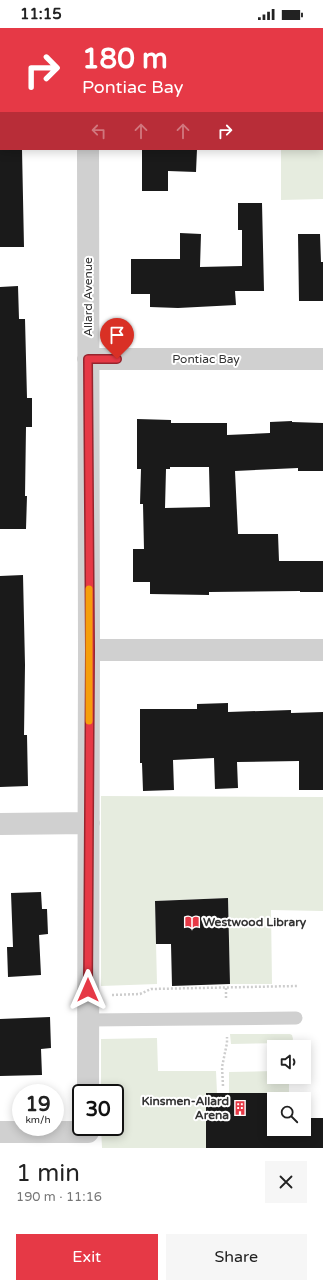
<!DOCTYPE html>
<meta charset="utf-8">
<style>
body{margin:0;font-family:"Varela Round",sans-serif;background:#f6f6f6;color:#222;height:100vh;display:flex;flex-direction:column;font-size:15px;white-space:nowrap}
*{box-sizing:border-box;margin:0}
p{font-size:13px;color:#767676}
.icon{flex:none;width:22px;height:22px;fill:none;stroke:currentColor;stroke-width:2;stroke-linecap:round;stroke-linejoin:round}
.map{position:relative;height:1120px;overflow:hidden}
.drawer{display:flex;flex-direction:column;background:#fff;flex:1}
.drawer>*{flex:none}
.guide{position:absolute;left:0px;top:0px;width:323px;height:122px;box-shadow:0 2px 10px #0003;background:#e63946;color:#fff;overflow:hidden}
.controls{position:absolute;left:267px;top:1012px;display:grid;gap:8px}
.controls a{display:grid;place-items:center;width:44px;height:44px;border-radius:0px;background:#fff;box-shadow:0 2px 10px #0003;font-size:20px}
.speed{position:absolute;left:12px;top:1056px;display:flex;gap:8px;font-size:20px;font-weight:700;text-align:center}
.speed>*{display:grid;place-content:center;width:52px;height:52px;border-radius:50%;background:#fff;box-shadow:0 2px 10px #0003;line-height:1}
.speed small{font-size:10px;font-weight:400}
.speed .limit{border:2px solid #111;border-radius:6px;background:#fff;color:#111}
.pin{position:absolute;display:grid;place-items:center;width:34px;height:34px;color:#fff;margin:-41px -17px;border-radius:50% 50% 50% 0;rotate:-45deg;box-shadow:0 0 4px #0007}
.pin .icon{rotate:45deg}
.me{position:absolute;width:44px;margin:-22px;rotate:0deg;stroke-linejoin:round;filter:drop-shadow(0 0 3px #0008)}
.turn{display:flex;align-items:center;gap:14px;height:84px;padding:0 16px;font-size:18px}
.turn .icon{width:52px;height:52px;stroke-width:2.5}
.turn b{display:block;font-size:28px;line-height:34px}
.lanes{display:flex;align-items:center;height:38px;padding:0 16px;background:#0003;justify-content:center;gap:20px;direction:ltr}
.lanes .off{opacity:.35}
.round{display:grid;place-items:center;flex:none;width:42px;height:42px;border-radius:0px;background:#f6f6f6}
.head{display:flex;align-items:center;justify-content:space-between;height:68px;padding:0 16px}
h1{font-size:24px;font-weight:600;line-height:30px}
.action{display:flex;gap:8px;margin-top:auto;padding:8px 16px}
.action a{flex:1;height:46px;border-radius:0px;background:#e63946;color:#fff;font-size:16px;font-weight:600;line-height:46px;text-align:center}
.action a+a{background:#f6f6f6;color:#222}
.status{display:flex;justify-content:space-between;align-items:center;height:28px;padding:0 20px;background:#fff;direction:ltr}
.status svg{height:11px;fill:currentColor}
.map>svg:first-child{display:block}
.green{fill:#e6ecdf}
.building{fill:#1a1a1a;fill-rule:evenodd}
.lines{fill:none;stroke-linecap:round;stroke-linejoin:round}
.path{stroke:#cdcdcd;stroke-width:2.5;stroke-dasharray:2 2;stroke-linecap:butt}
.lane{stroke:#d0d0d0;stroke-width:13}
.street{stroke:#d0d0d0;stroke-width:22}
.route-casing{stroke:#96252e;stroke-width:10}
.route{stroke:#e63946;stroke-width:7}
.slow{stroke:#f59e0b;stroke-width:7}
.labels{text-anchor:middle;stroke-width:4;stroke-linejoin:round;paint-order:stroke}
.street-label{font-size:12px;fill:#333;stroke:#fff}
.poi-label{font-size:12px;font-weight:bold;fill:#333;stroke:#fff;text-anchor:start}
</style>
<div class="status"><b>11:15</b><svg viewBox="0 0 49 12"><path d="M0 12V9h3v3zM5 12V6h3v6zM10 12V3h3v9zM15 12V0h3v12zM26 1h20v11H26zM47 4h2v5h-2z"/></svg></div>
<div class="map">
<svg width="323" height="1120" viewBox="0 0 323 1120">
<rect width="100%" height="100%" fill="#fff"/>
<path class="green" d="M282 0H323V171L281 172V121H322V1H282Z
M101 768 323 769V883L271 882 272 956H230L228 870 155 873 157 956 101 958Z
M230 1006H290L292 1007 293 1011 292 1014 289 1015 231 1016Z
M157 1010 158 1043H216L217 1065H206V1120H102L101 1099H115V1065H101V1011Z
M274 1043V1049H289V1065H229V1044Z"/>
<path class="building" d="M0 121H22L24 219H0Z
M142 121H197L196 144 168 143V163H142Z
M238 175H262L264 263H235L236 277 178 280 150 279V266H131V231H180V205L201 206 200 239 242 238V202H238Z
M298 206H320L321 234H323V273H299Z
M18 258 19 291H25L27 370H32V399H26L25 468H27L26 501H0V259Z
M137 391 171 392V395H227V407L270 405V394L292 393V394L323 395V443H298V440L235 443 238 506H278L279 533H323V564H300V563L209 564V567L150 566V554H133V521H144L143 476H140L141 441H137ZM170 439H209L210 479 165 480 166 441H170Z
M23 547 25 637 24 707H27L28 758 0 759V548Z
M228 675V684L291 682V685L323 684V762H299V733L237 734 238 760 215 761 214 730 173 732 174 762 143 763 142 735H140V681H197V676Z
M41 864 42 881H47L48 906 39 907 41 947 8 949 7 919H13L11 865Z
M228 870 230 956 172 958 171 916H156L155 873Z
M50 989 51 1020 41 1021 42 1047 0 1048V991Z
M206 1065H289V1071H274V1101H304V1090H323V1120H206Z"/>
<g class="lines">
<path class="path" d="M226 960V972
M112 967 140 966 151 961 297 958
M223 1058 222 1039 227 1015V1009"/>
<path class="lane" d="M0 93H1
M88 992 296 990"/>
<path class="street" d="M87 0V1
M88 121 89 622 88 1065
M88 331H323
M89 622H323
M0 796 89 795
M0 1104H88"/>
</g>
<g class="lines">
<defs>
<path id="route" d="M88 962 90 622 88 331H117"/>
</defs>
<use href="#route" class="route-casing"/>
<use href="#route" class="route"/>
<path class="slow" d="M89 561V693"/>
</g>
<defs>
<symbol id="library-bare" viewBox="-9 -9 18 18"><path d="M-6-4Q-3-5.5-.7-3.5V5Q-3 3-6 4ZM6-4Q3-5.5 .7-3.5V5Q3 3 6 4Z" fill="#e63946" stroke="#fff" stroke-width="2.5" paint-order="stroke"/></symbol>
<symbol id="building-bare" viewBox="-9 -9 18 18"><path d="M-4-6H4V6H1V3H-1V6H-4ZM-2.5-4.3h1.7v1.8h-1.7ZM.8-4.3h1.7v1.8H.8ZM-2.5-1h1.7V.8h-1.7ZM.8-1h1.7V.8H.8Z" fill="#e63946" stroke="#fff" stroke-width="2.5" paint-order="stroke"/></symbol>
</defs>
<g fill-rule="evenodd">
<use href="#library-bare" x="182" y="884" width="20" height="20"/>
<use href="#building-bare" x="230" y="1070" width="20" height="20"/>
</g>
<g class="labels">
<g class="street-label">
<text transform="translate(88 269) rotate(-90)" y="4">Allard Avenue</text>
<text x="206" y="335">Pontiac Bay</text>
</g>
<g class="poi-label">
<text x="203" y="898">Westwood Library</text>
<text x="229" y="1077" text-anchor="end">Kinsmen-Allard<tspan x="229" dy="14">Arena</tspan></text>
</g>
</g>
</svg>
<div class="controls">
<a><svg class="icon" aria-label="sound" viewBox="0 0 24 24"><path d="M4 9h4l5-4v14l-5-4H4zM17 9q2 3 0 6"/></svg></a>
<a><svg class="icon" aria-label="search" viewBox="0 0 24 24"><circle cx="10" cy="10" r="6"/><path d="M15 15l6 6"/></svg></a>
</div>
<div class="speed"><div>19<small>km/h</small></div><div class="limit">30</div></div>
<div class="pin" style="left:117px;top:331px;background:#d93025"><svg class="icon" aria-label="arrive" viewBox="0 0 24 24"><path d="M6 21V4h12l-3 4 3 4H6"/></svg></div>
<svg class="me" style="left:88px;top:962px" viewBox="-20 -20 40 40"><path d="M0-17L14 15 0 8-14 15z" fill="#e63946" stroke="#fff" stroke-width="4"/></svg>
<div class="guide">
<div class="turn"><svg class="icon" aria-label="right" viewBox="0 0 24 24"><path d="M7 20v-9h11M14 6l5 5-5 5"/></svg><div><b>180 m</b>Pontiac Bay</div></div>
<div class="lanes"><svg class="icon off" aria-label="left" viewBox="0 0 24 24"><path d="M17 20v-9H6M10 6l-5 5 5 5"/></svg><svg class="icon off" aria-label="ahead" viewBox="0 0 24 24"><path d="M12 20V5M6 11l6-6 6 6"/></svg><svg class="icon off" aria-label="ahead" viewBox="0 0 24 24"><path d="M12 20V5M6 11l6-6 6 6"/></svg><svg class="icon" aria-label="right" viewBox="0 0 24 24"><path d="M7 20v-9h11M14 6l5 5-5 5"/></svg></div>
</div>
</div>
<section class="drawer">
<div class="head"><div><h1>1 min</h1><p>190 m · 11:16</p></div><a class="round"><svg class="icon" aria-label="close" viewBox="0 0 24 24"><path d="M6 6l12 12M18 6L6 18"/></svg></a></div>
<div class="action"><a>Exit</a><a>Share</a></div>
</section>
